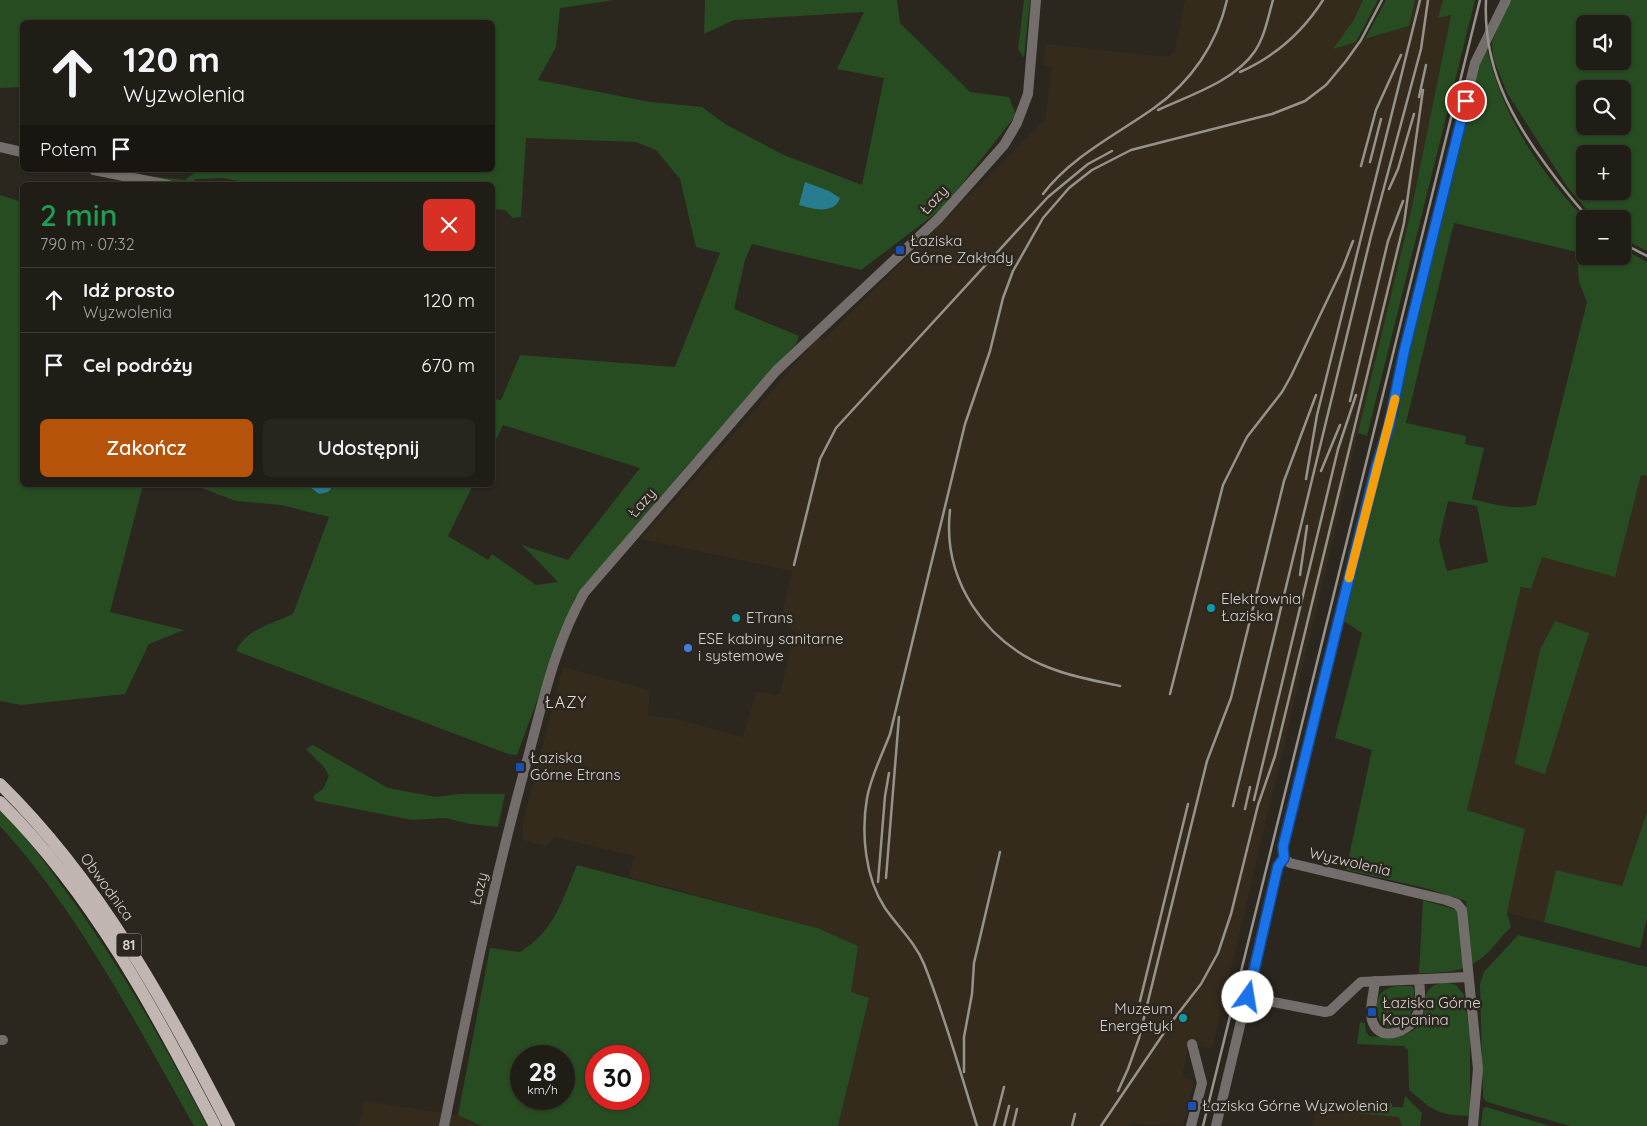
<!DOCTYPE html>
<html lang="pl">
<meta charset="utf-8">
<style>
body{margin:0;font-family:Quicksand,sans-serif;background:#28251f;color:#f1f3f6;height:100vh;display:flex;flex-direction:column;font-size:19px;white-space:nowrap}
*{box-sizing:border-box;margin:0}
p{font-size:16px;color:#a2a1a1}
.icon{flex:none;width:28px;height:28px;fill:none;stroke:currentColor;stroke-width:2;stroke-linecap:round;stroke-linejoin:round}
.map{position:relative;flex:1;overflow:hidden}
.sheet{position:absolute;left:20px;top:182px;width:475px;height:305px;display:flex;flex-direction:column;background:#201c16;border-radius:8px;box-shadow:0 1px 4px #0004,0 0 0 1px #3d3a35}
.sheet>*{flex:none}
.guide{position:absolute;left:20px;top:20px;width:475px;height:152px;border-radius:8px;box-shadow:0 1px 4px #0004,0 0 0 1px #3d3a35;background:#201c16;color:#f1f3f6;overflow:hidden}
.tools{position:absolute;left:1576px;top:15px;display:grid;gap:10px}
.tools a{display:grid;place-items:center;width:55px;height:55px;border-radius:8px;background:#201c16;box-shadow:0 1px 4px #0004,0 0 0 1px #3d3a35;font-size:25px}
.speed{position:absolute;left:510px;top:1045px;display:flex;gap:10px;font-size:25px;font-weight:700;text-align:center}
.speed>*{display:grid;place-content:center;width:65px;height:65px;border-radius:50%;background:#201c16;box-shadow:0 1px 4px #0004,0 0 0 1px #3d3a35;line-height:1}
.speed small{font-size:12px;font-weight:400}
.speed .limit{border:8px solid #d22;background:#fff;color:#111}
.pin{position:absolute;display:grid;place-items:center;width:42px;height:42px;color:#fff;margin:-21px;border:2px solid #fff;border-radius:50%;box-shadow:0 1px 5px #0007}
.me{position:absolute;width:55px;margin:-28px;rotate:13deg;stroke-linejoin:round;filter:drop-shadow(0 0 4px #0008)}
.turn{display:flex;align-items:center;gap:18px;height:105px;padding:0 20px;font-size:22px}
.turn .icon{width:65px;height:65px;stroke-width:2.5}
.turn b{display:block;font-size:35px;line-height:42px}
.then{display:flex;align-items:center;height:48px;padding:0 20px;background:#0003;gap:10px;font-size:19px}
.round{display:grid;place-items:center;flex:none;width:52px;height:52px;border-radius:8px;background:#28251f}
.overview{display:flex;align-items:center;justify-content:space-between;height:85px;padding:0 20px}
h1{font-size:30px;font-weight:600;line-height:38px;color:#1e9e55}
.action{display:flex;gap:10px;margin-top:auto;padding:10px 20px}
.action a{flex:1;height:58px;border-radius:8px;background:#b45309;color:#fff;font-size:20px;font-weight:600;line-height:58px;text-align:center}
.action a+a{background:#28251f;color:#f1f3f6}
ul{padding:0;list-style:none}
li{display:flex;align-items:center;gap:15px;height:65px;padding:0 20px;border-top:1px solid #3d3a35}
li div{flex:1}
li b{display:block;font-size:19px}
li em{font-style:normal}
.map>svg:first-child{display:block}
.built{fill:#342b1d}
.green{fill:#274c21;fill-rule:evenodd}
.water{fill:#277c8f}
.lines{fill:none;stroke-linecap:round;stroke-linejoin:round}
.minor{stroke:#736e6c;stroke-width:10}
.major{stroke:#c1b6b1;stroke-width:12}
.rail{stroke:#96928c;stroke-width:2.5}
.route-casing{stroke:#114b97;stroke-width:12}
.route{stroke:#1a73e8;stroke-width:9}
.slow{stroke:#f59e0b;stroke-width:9}
.transit-dot{fill:#1a4fb4;stroke:#2b261e;stroke-width:2}
.culture-dot{fill:#0f9aa8;stroke:#2b261e;stroke-width:2}
.shop-dot{fill:#3f7fe0;stroke:#2b261e;stroke-width:2}
.labels{text-anchor:middle;stroke-width:5;stroke-linejoin:round;paint-order:stroke}
.shield{fill:#2b261e;stroke:#a39e98;stroke-width:1}
.shield-label{font-size:14px;font-weight:bold;fill:#d6d2cd}
.street-label{font-size:15px;fill:#d6d2cd;stroke:#2b261e}
.poi-label{font-size:15px;fill:#d6d2cd;stroke:#2b261e;text-anchor:start}
.neighbourhood-label{font-size:16px;letter-spacing:1px;fill:#e3dcd1;stroke:#2b261e}
</style>
<div class="map">
<svg width="1647" height="1126" viewBox="0 0 1647 1126">
<rect width="100%" height="100%" fill="#2b261e"/>
<path class="built" d="M1185 0H1363L1353 21 1334 49 1409 26 1415 0H1443L1439 17 1451 14 1411 211 1212 1049 1189 1043 1182 1076 1194 1081 1183 1126 1132 1124 1129 1126H838L869 998 851 992 817 928 629 877 634 856 554 837 546 846 522 840 524 818 563 667 650 690 648 715 680 720 743 737 756 691 779 695 795 633 782 615 792 571 641 539 819 337 823 340 1045 120 1052 67 1043 65 1046 44 1167 57 1174 53Z
M1641 475 1647 476V812L1622 886 1557 870 1544 922 1507 913 1525 829 1467 810 1521 587 1531 589 1542 556 1615 577Z
M364 1101 458 1115 482 1126H359Z
M1317 1110 1399 1117 1402 1126H1312Z"/>
<path class="green" d="M0 0H615L560 8 556 47 538 80 650 102 702 107 725 124 784 155 862 185 884 78 837 69 864 12 734 20 704 34 705 0H897L900 23 970 92 1009 97 1016 115 943 208 861 270 752 244 745 260 734 309 799 336 796 344 685 468 575 598 517 755 508 754 236 651C245 630 274 623 293 614L329 517 281 505 236 501 194 485H307L319 494 333 488 334 485H473L448 536 488 560 492 554 536 585 558 582 522 545 568 560 640 468 503 425 493 446V399L501 400 520 355 675 367 720 253 696 247 680 179 656 150 636 142 526 138 521 217 513 218 505 210 493 209 492 185H257L223 178 195 179 194 185H125L128 174 185 180 198 170H492V22H22V87L0 88Z
M1024 0H1030L1024 58 1018 49Z
M1363 0H1378L1356 42 1333 49 1353 21Z
M1386 0H1415L1409 26 1365 39Z
M1443 0H1475L1367 436 1358 433 1411 211 1451 15 1438 18Z
M1509 0H1647V251L1623 239 1622 219H1595L1568 188 1507 93 1493 58 1492 42ZM1585 24H1622V61H1585ZM1585 89H1622V126H1585ZM1585 154H1622V191H1585Z
M1487 48C1502 115 1538 170 1585 219V256H1622L1623 249 1647 262V476L1641 475 1615 577 1542 557 1531 589 1521 587 1467 810 1525 829 1507 913 1511 927C1500 937 1491 952 1479 960 1461 973 1441 973 1419 973L1423 900 1467 913 1466 901 1425 888 1346 870 1372 750 1335 738 1362 633 1342 620 1379 468 1398 414 1412 334 1482 55ZM1454 223 1577 252 1579 282 1587 302 1536 505C1514 511 1494 504 1472 499L1484 448 1465 444 1466 436 1406 423ZM1448 501 1477 506 1488 562 1447 571 1439 541Z
M0 195 22 202V485H143L110 612 184 630 149 644 125 694 21 705 0 701Z
M1555 621 1589 633 1545 774 1515 764 1540 650Z
M313 745 388 788 436 797 460 794H505L498 827 470 824 445 818 412 820 315 801 313 796 323 789 329 776 324 767 306 749Z
M0 811C27 836 49 868 70 897 122 969 166 1047 207 1126H194C135 1022 80 914 0 826Z
M1647 812V918L1640 948 1544 922 1556 870 1622 886Z
M577 865 817 928 858 946 851 992 869 998 838 1126H482L458 1115 490 948 520 952C556 929 561 902 577 865ZM521 1056H564V1099H521ZM596 1056H639V1099H596Z
M1518 935 1647 967V1126H1570L1487 1102 1483 1098 1480 984 1484 972Z
M1445 982 1456 985 1464 995 1470 1036V1116C1436 1115 1434 1111 1409 1090L1408 1050 1404 1046 1357 1044 1360 1022 1365 1023 1366 1032 1369 1036C1391 1039 1424 1038 1424 1008 1425 992 1428 985 1445 982Z
M1412 986 1414 989C1414 1006 1411 1035 1386 1027 1372 1017 1372 992 1392 987 1398 985 1406 986 1412 986Z
M1405 1096 1422 1113 1420 1126H1402L1399 1117 1321 1110V1108L1392 1103V1107H1403Z
M1486 1107 1550 1126H1481L1483 1109Z"/>
<path class="water" d="M805 182 829 191 840 198C834 215 813 209 799 205Z
M307 485H334L328 492 319 494Z"/>
<g class="lines">
<path class="minor" d="M0 147 22 152
M94 170 168 185
M1375 981C1374 993 1368 1012 1373 1023 1381 1043 1409 1031 1416 1017 1422 1006 1420 991 1419 979
M1248 997 1325 1012 1330 1011 1361 982 1468 977
M0 1040H3
M444 1126C469 1002 494 879 528 757 543 701 555 644 584 593L776 371 939 218 1004 145 1017 123 1028 94 1036 0
M1191 1126 1202 1083 1192 1044
M1216 1126 1278 866 1284 858
M1473 1126 1478 1069 1462 910 1457 904 1446 900 1290 863 1284 858 1283 847 1376 468 1389 426 1404 352 1475 63 1506 0"/>
<path class="major" d="M0 784C100 882 165 1003 229 1126
M0 802C94 895 154 1010 215 1126"/>
<path class="rail" d="M1486 0C1483 64 1509 115 1546 165 1560 184 1573 202 1590 219
M1240 72C1276 56 1302 33 1323 0
M1419 97 1426 65
M1158 110C1190 95 1235 81 1255 51 1265 36 1268 17 1273 0
M1370 162 1381 119
M1361 166 1376 110 1401 55
M1389 189 1398 169 1414 114
M1043 194C1072 156 1116 135 1154 108 1191 82 1217 44 1227 0
M1622 243 1647 256
M1350 401 1388 241 1403 201
M1321 471 1340 425
M1306 479 1317 415 1420 0
M950 510C942 580 985 643 1050 668 1072 677 1097 681 1120 686
M794 565 820 459 836 428 1048 197 1088 164 1112 151
M1300 575 1307 526
M1170 694 1223 485 1247 437 1282 392 1291 376 1343 267 1353 241
M1254 800 1338 449 1356 395
M1233 806 1371 236 1421 49 1428 0
M1245 809 1250 787
M886 878 899 717
M878 882 885 796 889 773
M1140 1001 1188 804
M964 1072V1037L972 994 974 963 1000 852
M1118 1091 1128 1069 1139 1038 1207 761 1231 698 1284 481 1316 395
M977 1126C960 1072 945 1016 924 964 915 942 898 927 885 908 865 878 861 833 867 798 871 776 882 755 890 734L965 424 990 351 1003 298 1013 271 1043 218 1069 188 1092 170 1131 150 1272 114 1305 101 1326 85 1346 61 1361 40 1382 0
M994 1126 1004 1087
M1004 1126 1009 1106
M1013 1126 1017 1109
M1072 1126 1075 1114
M1101 1126 1170 1024 1201 984 1218 953 1231 914 1258 805 1275 756 1404 223 1423 90
M1203 1126 1480 0"/>
</g>
<g class="lines">
<defs>
<path id="route" d="M1248 997 1278 866 1284 858 1283 847 1376 468 1389 426 1404 352 1466 101"/>
</defs>
<use href="#route" class="route-casing"/>
<use href="#route" class="route"/>
<path class="slow" d="M1349 578 1395 399"/>
</g>
<g class="transit-dot">
<rect x="895" y="245" width="10" height="10" rx="2.5"/>
<rect x="515" y="762" width="10" height="10" rx="2.5"/>
<rect x="1367" y="1007" width="10" height="10" rx="2.5"/>
<rect x="1187" y="1101" width="10" height="10" rx="2.5"/>
</g>
<g class="culture-dot">
<circle cx="1211" cy="608" r="5"/>
<circle cx="736" cy="618" r="5"/>
<circle cx="1183" cy="1018" r="5"/>
</g>
<circle class="shop-dot" cx="688" cy="648" r="5"/>
<g class="labels">
<rect class="shield" x="116.5" y="933.5" width="25" height="23" rx="4"/>
<g class="shield-label">
<text x="129" y="950">81</text>
</g>
<g class="street-label">
<text transform="translate(934 200) rotate(-47)" y="5">Łazy</text>
<text transform="translate(642 503) rotate(-49)" y="5">Łazy</text>
<text transform="translate(1350 862) rotate(13)" y="5">Wyzwolenia</text>
<text transform="translate(107 887) rotate(54)" y="5">Obwodnica</text>
<text transform="translate(479 889) rotate(-77)" y="5">Łazy</text>
</g>
<g class="poi-label">
<text x="910" y="246">Łaziska<tspan x="910" dy="17">Górne Zakłady</tspan></text>
<text x="1221" y="604">Elektrownia<tspan x="1221" dy="17">Łaziska</tspan></text>
<text x="746" y="623">ETrans</text>
<text x="698" y="644">ESE kabiny sanitarne<tspan x="698" dy="17">i systemowe</tspan></text>
<text x="530" y="763">Łaziska<tspan x="530" dy="17">Górne Etrans</tspan></text>
<text x="1382" y="1008">Łaziska Górne<tspan x="1382" dy="17">Kopanina</tspan></text>
<text x="1173" y="1014" text-anchor="end">Muzeum<tspan x="1173" dy="17">Energetyki</tspan></text>
<text x="1202" y="1111">Łaziska Górne Wyzwolenia</text>
</g>
<g class="neighbourhood-label">
<text x="566" y="708">ŁAZY</text>
</g>
</g>
</svg>
<div class="tools">
<a><svg class="icon" aria-label="sound" viewBox="0 0 24 24"><path d="M4 9h4l5-4v14l-5-4H4zM17 9q2 3 0 6"/></svg></a>
<a><svg class="icon" aria-label="search" viewBox="0 0 24 24"><circle cx="10" cy="10" r="6"/><path d="M15 15l6 6"/></svg></a>
<a>+</a>
<a>−</a>
</div>
<div class="speed"><div>28<small>km/h</small></div><div class="limit">30</div></div>
<div class="pin" style="left:1466px;top:101px;background:#d93025"><svg class="icon" aria-label="arrive" viewBox="0 0 24 24"><path d="M6 21V4h12l-3 4 3 4H6"/></svg></div>
<svg class="me" style="left:1248px;top:997px" viewBox="-20 -20 40 40"><circle r="19" fill="#fff"/><path d="M0-13L10 11 0 6-10 11z" fill="#1a73e8"/></svg>
<div class="guide">
<div class="turn"><svg class="icon" aria-label="ahead" viewBox="0 0 24 24"><path d="M12 20V5M6 11l6-6 6 6"/></svg><div><b>120 m</b>Wyzwolenia</div></div>
<div class="then">Potem<svg class="icon" aria-label="arrive" viewBox="0 0 24 24"><path d="M6 21V4h12l-3 4 3 4H6"/></svg></div>
</div>
<section class="sheet">
<div class="overview"><div><h1>2 min</h1><p>790 m · 07:32</p></div><a class="round" style="background:#d93025;color:#fff"><svg class="icon" aria-label="close" viewBox="0 0 24 24"><path d="M6 6l12 12M18 6L6 18"/></svg></a></div>
<ul>
<li><svg class="icon" aria-label="ahead" viewBox="0 0 24 24"><path d="M12 20V5M6 11l6-6 6 6"/></svg><div><b>Idź prosto</b><p>Wyzwolenia</p></div><em>120 m</em></li>
<li><svg class="icon" aria-label="arrive" viewBox="0 0 24 24"><path d="M6 21V4h12l-3 4 3 4H6"/></svg><div><b>Cel podróży</b></div><em>670 m</em></li>
</ul>
<div class="action"><a>Zakończ</a><a>Udostępnij</a></div>
</section>
</div>
